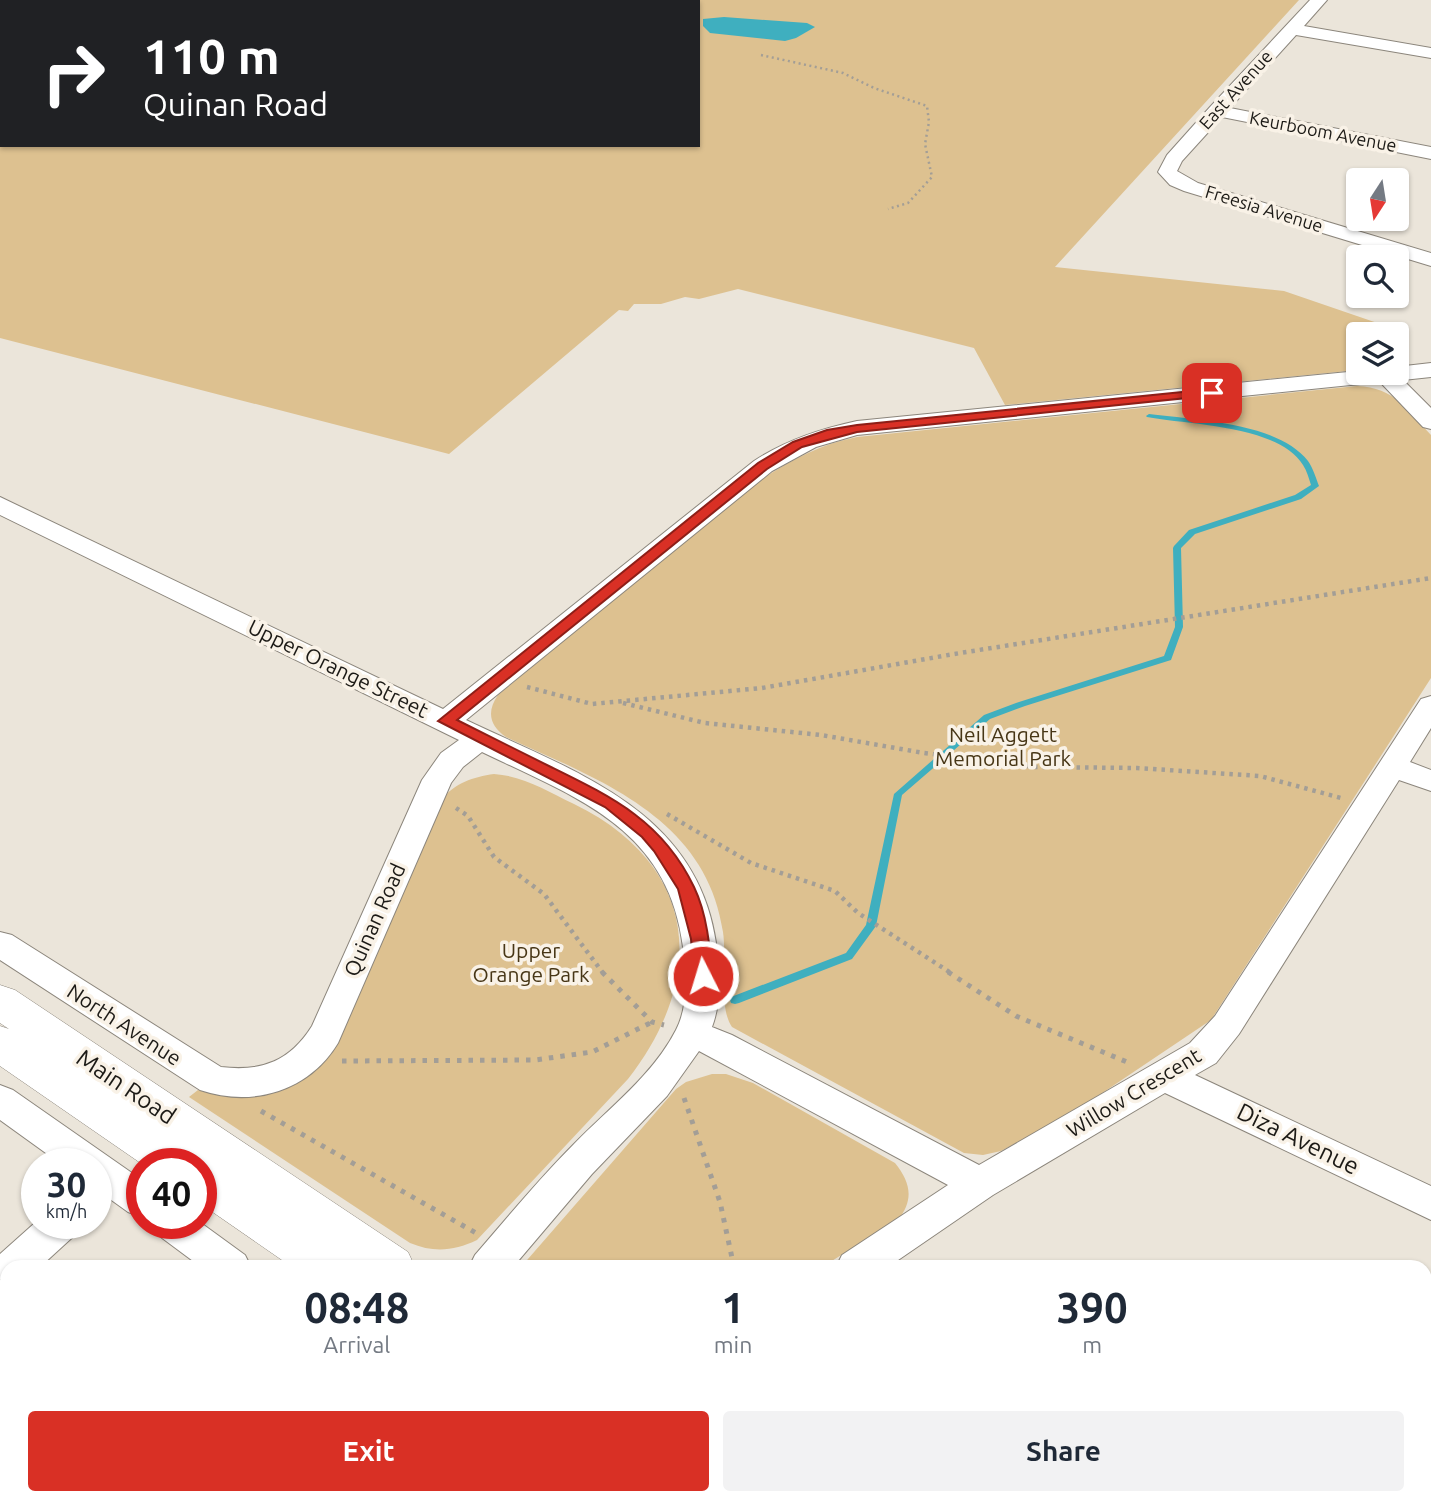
<!DOCTYPE html>
<style>
body{margin:0;font-family:Ubuntu,sans-serif;background:#f2f2f3;color:#1f2937;height:100vh;display:flex;flex-direction:column;font-size:26px;white-space:nowrap}
*{box-sizing:border-box;margin:0}
p{font-size:23px;color:#747a83}
.icon{flex:none;width:38px;height:38px;fill:none;stroke:currentColor;stroke-width:2;stroke-linecap:round;stroke-linejoin:round}
.map{position:relative;flex:1;overflow:hidden}
.panel{position:absolute;left:0px;top:1260px;width:1432px;height:245px;display:flex;flex-direction:column;background:#fff;border-radius:21px 21px 0 0;box-shadow:0 2px 5px #0004}
.panel>*{flex:none}
.hud{position:absolute;left:0px;top:0px;width:700px;height:147px;box-shadow:0 2px 5px #0004;background:#202124;color:#fff;overflow:hidden}
.needle{width:46px;rotate:192deg}
.tools{position:absolute;left:1346px;top:168px;display:grid;gap:14px}
.tools a{display:grid;place-items:center;width:63px;height:63px;border-radius:7px;background:#fff;box-shadow:0 2px 5px #0004;font-size:35px}
.speed{position:absolute;left:21px;top:1148px;display:flex;gap:14px;font-size:35px;font-weight:700;text-align:center}
.speed>*{display:grid;place-content:center;width:91px;height:91px;border-radius:50%;background:#fff;box-shadow:0 2px 5px #0004;line-height:1}
.speed small{font-size:18px;font-weight:400}
.speed .limit{border:10px solid #d22;background:#fff;color:#111}
.pin{position:absolute;display:grid;place-items:center;width:60px;height:60px;color:#fff;margin:-30px;border-radius:14px;box-shadow:0 4px 10px #0006}
.me{position:absolute;width:77px;margin:-38px;rotate:355deg;stroke-linejoin:round;filter:drop-shadow(0 0 5px #0008)}
.turn{display:flex;align-items:center;gap:24px;height:147px;padding:0 28px;font-size:32px}
.turn .icon{width:91px;height:91px;stroke-width:2.5}
.turn b{display:block;font-size:49px;line-height:60px}
.eta{display:flex;justify-content:space-evenly;align-items:center;height:119px;text-align:center}
.eta b{font-size:42px;font-weight:600;line-height:49px}
.action{display:flex;gap:14px;margin-top:auto;padding:14px 28px}
.action a{flex:1;height:80px;border-radius:7px;background:#d93025;color:#fff;font-size:28px;font-weight:600;line-height:80px;text-align:center}
.action a+a{background:#f2f2f3;color:#1f2937}
.map>svg:first-child{display:block}
.green{fill:#ddc190;fill-rule:evenodd}
.water{fill:#3fafbf}
.lines{fill:none;stroke-linecap:round;stroke-linejoin:round}
.stream{fill:#3fafbf;fill-rule:evenodd}
.minor-casing{stroke:#8c867c;stroke-width:2}
.major-casing{stroke:#8c867c;stroke-width:1}
.path-far2{stroke:#a39e96;stroke-width:2.5;stroke-dasharray:2 3.5;stroke-linecap:butt}
.path-far1{stroke:#a39e96;stroke-width:4.5;stroke-dasharray:3.5 5;stroke-linecap:butt}
.path{stroke:#a39e96;stroke-width:5;stroke-dasharray:4.5 7;stroke-linecap:butt}
.minor{fill:#fff;fill-rule:evenodd}
.major{fill:#fff;fill-rule:evenodd}
.route{fill:#d93025;stroke:#8d1f18;stroke-width:2}
.labels{text-anchor:middle;stroke-width:7;stroke-linejoin:round;paint-order:stroke}
.far-street-label{font-size:18px;fill:#1c1a16;stroke:#f9f2e7}
.street-label{font-size:21px;fill:#1c1a16;stroke:#f9f2e7}
.park-label{font-size:21px;fill:#473616;stroke:#f9f2e7}
.near-street-label{font-size:24px;fill:#1c1a16;stroke:#f9f2e7}
</style>
<div class="map">
<svg width="1431" height="1505" viewBox="0 0 1431 1505">
<rect width="100%" height="100%" fill="#ebe5da"/>
<path class="green" d="M0 0H1299L1055 267 1284 291 1389 327 1395 334H1358V370L1005 405 974 348 738 289 699 299 685 297 661 304H634L628 311 619 310 449 454 0 338ZM2 2H698V145H2Z
M1357 386C1395 388 1407 409 1431 435V678L1211 1020 1074 1112 1001 1151 983 1155 964 1153 732 1027C718 1007 727 959 723 932 706 817 599 780 506 737 490 726 486 712 498 695 550 652 603 609 655 565 716 516 778 452 857 437Z
M494 774C524 776 547 791 574 804 697 864 709 975 628 1079L477 1240C454 1251 434 1253 410 1243L189 1097 198 1090C249 1106 299 1093 333 1051L441 800C455 783 473 777 494 774Z
M712 1074H726L753 1083 895 1163C911 1183 914 1200 898 1220L822 1267H521L676 1089 686 1082Z
M194 1498H521L531 1505H188Z"/>
<path class="water" d="M724 17 807 23 815 27 796 38 785 41 710 33 703 26V19Z"/>
<g class="lines">
<path class="stream" d="M1149 414C1195 420 1277 422 1308 461 1313 468 1316 478 1319 486L1301 499 1195 534 1181 548 1183 627 1171 660 1025 706 990 719 902 795 876 926 852 959 739 1003 735 1004 731 1003 730 1000 731 997 846 953 866 925 894 794 984 715 1019 702 1164 656 1175 627 1173 548 1174 546 1189 530 1295 495 1311 485C1309 479 1307 471 1303 465 1278 425 1189 425 1147 417L1146 416Z"/>
<defs>
<path id="minor" d="M258 0H274L256 2Z
M1310 0H1327L1304 26 1431 48V58L1296 35 1230 108 1431 147V159L1222 117 1182 161 1177 171 1198 183 1431 253V266L1184 191 1170 185 1158 172 1167 155 1210 107Z
M1431 363V377L1403 380 1431 408V429L1423 427 1380 382 857 435 816 447 772 471 466 720C572 771 697 809 716 943 720 972 722 1000 712 1027L732 1035 979 1165 1190 1043 1215 1016 1421 699 1431 696V728L1410 762 1431 770V791L1399 780 1239 1034 1216 1063 1195 1075 1431 1186V1220L1165 1093 993 1195 888 1267H836L842 1255 948 1185 699 1051 667 1096 592 1174 513 1267H469L475 1255C507 1218 539 1179 574 1144 609 1108 653 1075 676 1030 689 1005 686 974 683 947 668 828 577 798 482 752L463 767 451 783 338 1043C309 1091 253 1108 200 1090L0 960V932L12 935 221 1067C262 1072 290 1061 312 1026L422 780 441 753 459 740 0 515V497L443 709 754 461C786 440 820 429 857 421L1358 371V373H1396V367Z
M0 1085 13 1090 142 1180V1217L128 1212 96 1189V1164H61L0 1120Z
M37 1221V1223H80L75 1235 40 1267H7V1282L0 1279V1254Z
M153 1223H201L245 1255 251 1267H201L158 1235Z
M534 1498H584L587 1505H537Z
M837 1498H889L892 1505H840Z"/>
<path id="major" d="M0 985 15 990 408 1252 415 1267H292L201 1204V1164H142L0 1066V1026L9 1029 0 1023Z
M642 1498H703L706 1505H645Z
M714 1498H775L778 1505H717Z"/>
</defs>
<use href="#minor" class="minor-casing"/>
<use href="#major" class="major-casing"/>
<path class="path-far2" d="M600 0 611 2
M761 55 843 73 874 88 927 106 929 122 925 144 932 177 908 203 888 209"/>
<path class="path-far1" d="M527 687 592 704 762 688 954 654 1431 578
M623 703 705 723 821 735 924 753 1035 767 1137 768 1260 776 1341 798
M456 808 468 816 494 857 544 894 603 973
M667 814 751 863 835 891 858 913 951 973"/>
<path class="path" d="M602 972 652 1022 664 1025
M948 972 1016 1016 1127 1062
M342 1061 535 1060 592 1052 652 1022
M684 1098 720 1202 734 1267
M261 1111 476 1233"/>
<use href="#minor" class="minor"/>
<use href="#major" class="major"/>
</g>
<path class="route" d="M1212 389 1216 390V395L857 432 802 447 767 469 457 720C489 736 521 752 553 768 614 798 663 822 694 887 707 914 710 947 712 976L709 981H697L694 976 691 939 678 889 654 851 642 837 605 807 438 721 758 463 793 442 827 430 857 425Z"/>
<g class="labels">
<g class="far-street-label">
<text transform="translate(1236 90) rotate(-48)" y="6">East Avenue</text>
<text transform="translate(1323 132) rotate(11)" y="6">Keurboom Avenue</text>
<text transform="translate(1264 209) rotate(17)" y="6">Freesia Avenue</text>
</g>
<g class="street-label">
<text transform="translate(338 669) rotate(26)" y="7">Upper Orange Street</text>
<text transform="translate(375 920) rotate(-66)" y="7">Quinan Road</text>
<text transform="translate(124 1025) rotate(33)" y="7">North Avenue</text>
<text transform="translate(1134 1093) rotate(-31)" y="7">Willow Crescent</text>
</g>
<g class="park-label">
<text x="1003" y="742">Neil Aggett<tspan x="1003" dy="24">Memorial Park</tspan></text>
<text x="531" y="958">Upper<tspan x="531" dy="24">Orange Park</tspan></text>
</g>
<g class="near-street-label">
<text transform="translate(126 1087) rotate(34)" y="8">Main Road</text>
<text transform="translate(1298 1139) rotate(26)" y="8">Diza Avenue</text>
</g>
</g>
</svg>
<div class="tools">
<a><svg class="needle" viewBox="-14 -14 28 28"><path d="M0-13l5 13h-10z" fill="#e53935"/><path d="M0 13l5-13h-10z" fill="#747a83"/></svg></a>
<a><svg class="icon" aria-label="search" viewBox="0 0 24 24"><circle cx="10" cy="10" r="6"/><path d="M15 15l6 6"/></svg></a>
<a><svg class="icon" aria-label="layers" viewBox="0 0 24 24"><path d="M12 4l9 5-9 5-9-5zM3 14l9 5 9-5"/></svg></a>
</div>
<div class="speed"><div>30<small>km/h</small></div><div class="limit">40</div></div>
<div class="pin" style="left:1212px;top:393px;background:#d93025"><svg class="icon" aria-label="arrive" viewBox="0 0 24 24"><path d="M6 21V4h12l-3 4 3 4H6"/></svg></div>
<svg class="me" style="left:703px;top:976px" viewBox="-20 -20 40 40"><circle r="17" fill="#d93025" stroke="#fff" stroke-width="3"/><path d="M0-11L8 9 0 5-8 9z" fill="#fff"/></svg>
<div class="hud">
<div class="turn"><svg class="icon" aria-label="right" viewBox="0 0 24 24"><path d="M7 20v-9h11M14 6l5 5-5 5"/></svg><div><b>110 m</b>Quinan Road</div></div>
</div>
<section class="panel">
<div class="eta">
<div><b>08:48</b><p>Arrival</p></div>
<div><b>1</b><p>min</p></div>
<div><b>390</b><p>m</p></div>
</div>
<div class="action"><a>Exit</a><a>Share</a></div>
</section>
</div>
